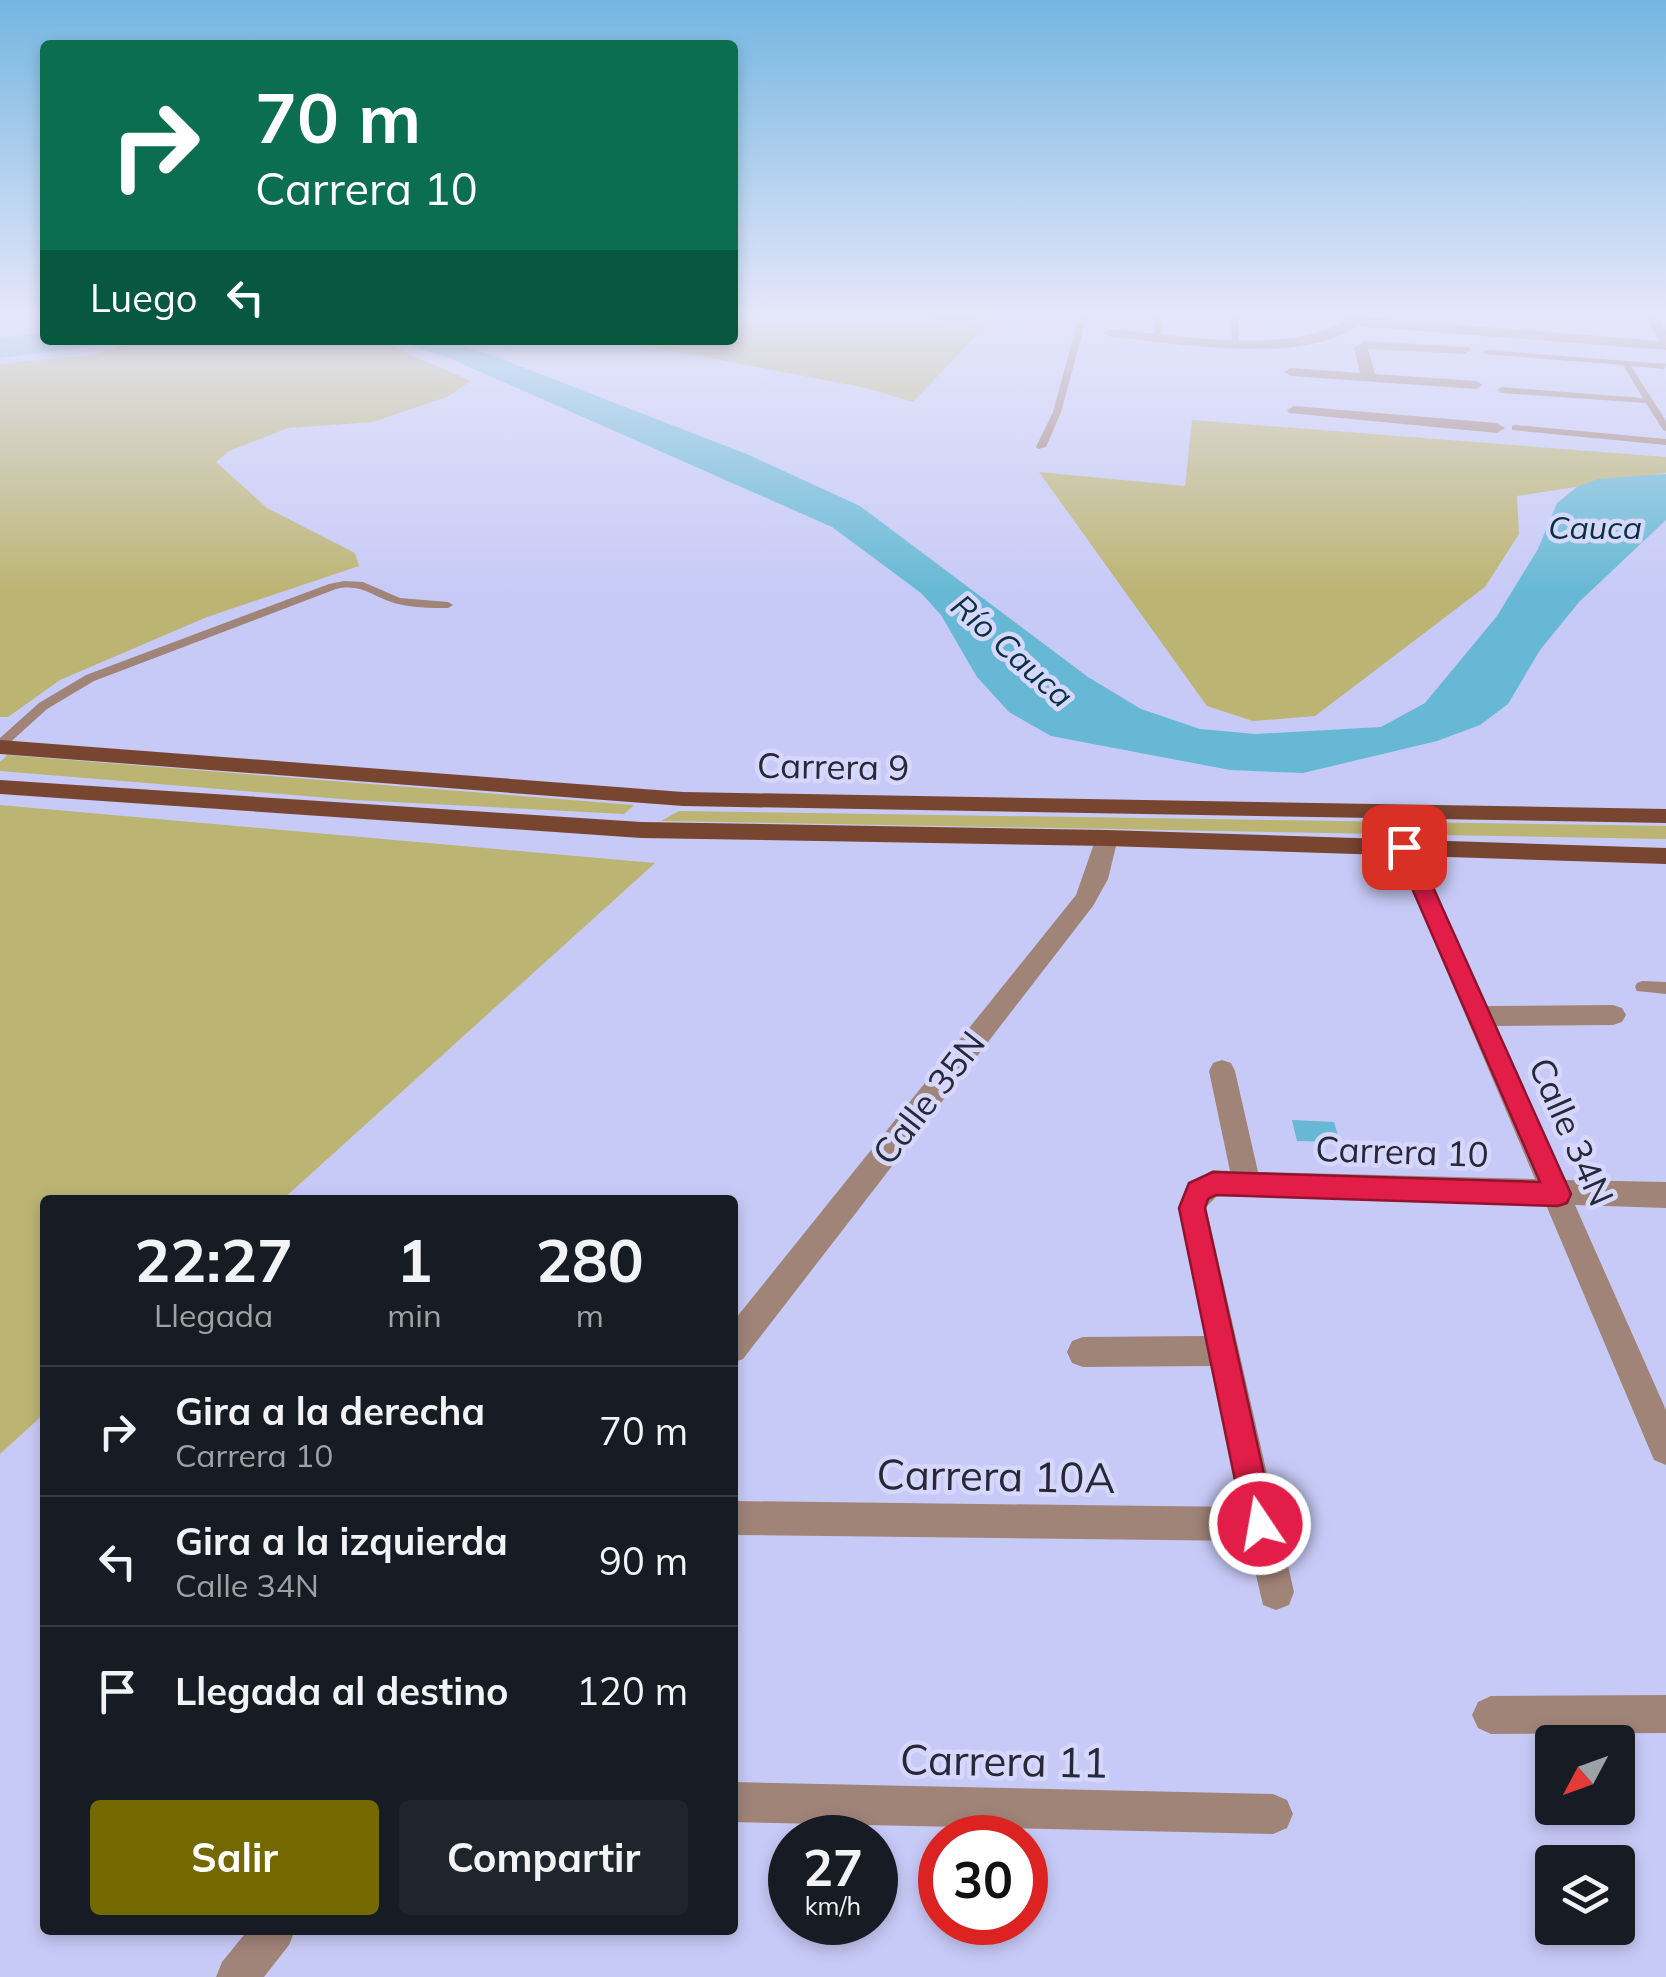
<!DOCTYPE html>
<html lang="es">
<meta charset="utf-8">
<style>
body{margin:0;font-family:Mulish,sans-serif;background:#20242c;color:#f1f3f6;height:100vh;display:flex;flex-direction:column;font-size:38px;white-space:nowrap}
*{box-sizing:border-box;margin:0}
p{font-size:32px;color:#9ea1a6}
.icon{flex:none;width:55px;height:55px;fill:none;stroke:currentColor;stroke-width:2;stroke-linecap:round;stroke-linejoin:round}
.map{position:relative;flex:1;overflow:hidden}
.details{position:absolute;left:40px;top:1195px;width:698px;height:740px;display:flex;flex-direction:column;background:#171b24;border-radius:10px;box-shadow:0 5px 15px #0003}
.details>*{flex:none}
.banner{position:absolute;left:40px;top:40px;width:698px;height:305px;border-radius:10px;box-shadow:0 5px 15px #0003;background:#0b6e4f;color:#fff;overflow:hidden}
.needle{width:65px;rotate:229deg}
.buttons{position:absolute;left:1535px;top:1725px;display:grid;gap:20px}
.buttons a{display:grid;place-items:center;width:100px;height:100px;border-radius:10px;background:#171b24;box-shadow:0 5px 15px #0003;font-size:50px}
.speed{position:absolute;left:768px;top:1815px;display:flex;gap:20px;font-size:50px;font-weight:700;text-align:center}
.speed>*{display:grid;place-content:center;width:130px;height:130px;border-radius:50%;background:#171b24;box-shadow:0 5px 15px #0003;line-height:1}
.speed small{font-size:25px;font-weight:400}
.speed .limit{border:15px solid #d22;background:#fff;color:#111}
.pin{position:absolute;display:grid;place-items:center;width:85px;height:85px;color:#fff;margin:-42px;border-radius:20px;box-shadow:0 5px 15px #0006}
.me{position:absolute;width:110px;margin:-55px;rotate:348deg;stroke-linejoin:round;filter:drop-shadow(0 0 8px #0008)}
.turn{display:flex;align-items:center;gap:35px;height:210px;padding:0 50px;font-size:45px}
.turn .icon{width:130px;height:130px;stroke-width:2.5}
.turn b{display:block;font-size:70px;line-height:85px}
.then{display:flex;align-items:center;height:95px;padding:0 50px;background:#0003;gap:20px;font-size:38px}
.eta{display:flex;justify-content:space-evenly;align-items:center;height:170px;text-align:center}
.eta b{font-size:60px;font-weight:700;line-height:70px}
.primary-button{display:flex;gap:20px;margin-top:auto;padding:20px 50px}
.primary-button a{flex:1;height:115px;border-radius:10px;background:#746900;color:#fff;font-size:40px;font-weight:700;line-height:115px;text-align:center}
.primary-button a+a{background:#20242c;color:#f1f3f6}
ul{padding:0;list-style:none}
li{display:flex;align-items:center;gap:30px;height:130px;padding:0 50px;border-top:2px solid #363941}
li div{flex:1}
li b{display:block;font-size:38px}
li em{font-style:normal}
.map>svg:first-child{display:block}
.green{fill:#bcb473}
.water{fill:#66b8d4}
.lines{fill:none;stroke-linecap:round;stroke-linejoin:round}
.lane{fill:#a18478;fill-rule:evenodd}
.street{fill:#a18478;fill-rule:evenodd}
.primary{fill:#784531;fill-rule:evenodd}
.route{fill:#e11d48;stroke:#92132f;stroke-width:2.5}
.labels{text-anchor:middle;stroke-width:9;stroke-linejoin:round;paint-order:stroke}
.far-water-label{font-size:32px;font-style:italic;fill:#0a323e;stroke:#d5d8fc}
.street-label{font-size:35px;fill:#272838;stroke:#d5d8fc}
.near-street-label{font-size:42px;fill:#272838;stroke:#d5d8fc}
</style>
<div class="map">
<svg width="1666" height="1977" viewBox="0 0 1666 1977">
<rect width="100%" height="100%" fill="#c7caf6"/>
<path class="green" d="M733 316H995L913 402 866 388 617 340H732Z
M143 340H386L402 351 471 381 447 397 373 422 288 428 229 451 216 462 267 508 355 553 359 566 207 617 60 680 8 717H0V364L91 355Z
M1192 420 1666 457V473L1517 496 1519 534 1485 587 1315 716 1253 721 1207 706 1039 472 1185 486Z
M7 755 634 805 624 814 354 800 0 771V762Z
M0 805 655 863 282 1200H45V1413L0 1454Z
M679 811 1666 826V839L661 821Z"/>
<path class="water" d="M45 332V340H143L0 358V338Z
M392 340H447L494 356 749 455 860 506 1088 677 1141 709 1200 729 1256 734 1381 727 1425 703 1497 616 1538 549 1557 503 1577 487 1598 479 1666 474V520L1579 602 1540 650 1508 704 1480 725 1437 741 1303 773 1230 770 1051 736 1009 712 977 677 941 615 921 593 832 527 449 358Z
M1292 1120 1334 1122 1340 1142 1297 1141Z"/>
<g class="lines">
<path class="lane" d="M1079 316H1087L1061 412 1046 447 1038 449 1036 447 1053 412Z
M1154 316H1162V338L1155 336Z
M1230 316H1238L1239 345 1232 343Z
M1273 316H1314L1310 318Z
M1487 350 1666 364 1664 369 1631 366 1666 421V431L1663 430 1646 403 1501 393 1497 390 1501 387 1643 398 1623 365 1484 354 1483 352Z
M1515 425 1666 439V445L1512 430V426Z
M344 581 363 582 400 598 448 602 453 605 448 608C431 608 415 608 398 604 373 598 363 583 336 589L94 681 47 709 4 748 0 749V738L39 703 86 675 329 584Z
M1642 981 1666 982V994L1637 991 1635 987 1637 983Z"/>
<path class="street" d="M926 316H978L959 324Z
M1353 316 1659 341 1644 316H1657L1666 331V350L1357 326C1299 366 1178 343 1111 337L1104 333 1111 329C1181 335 1293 358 1353 316Z
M1364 341 1469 347 1471 350 1464 354 1368 349 1375 374 1476 381 1483 385 1476 389 1291 376 1284 372 1291 368 1360 373 1354 348Z
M1294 406 1497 423 1505 428 1497 433 1289 413 1287 410Z
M1107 830 1118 838 1108 879 1093 906 743 1359 732 1363V1323L1076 895 1096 838Z
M1405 839 1416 847 1487 1006 1613 1005 1622 1008 1626 1015 1622 1022 1613 1025 1496 1026 1564 1180 1666 1182V1208L1575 1205 1666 1410V1465L1654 1460 1546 1205 1217 1196 1206 1207 1294 1592 1289 1605 1276 1610 1263 1605 1248 1541 732 1535V1501L1240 1507 1211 1366 1083 1367 1072 1363 1067 1352 1072 1341 1083 1337 1205 1336 1178 1207 1188 1183 1213 1170 1230 1171 1209 1071 1213 1063 1222 1060 1231 1063 1235 1071 1258 1172 1535 1179 1394 847Z
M1666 1695V1733L1491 1734 1478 1728 1472 1715 1478 1702 1491 1696Z
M732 1782 1273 1794 1287 1800 1293 1814 1287 1828 1273 1834 732 1822Z
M248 1930H295L289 1945 264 1977H216L222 1962Z"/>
<path class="primary" d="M0 740 683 792 1666 809V823L683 806 0 754Z
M0 780 641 822 1107 830 1666 848V864L1107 846 641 838 0 794Z"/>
</g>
<linearGradient id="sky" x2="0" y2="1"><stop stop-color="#74b6e0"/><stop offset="0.53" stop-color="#e6e7fb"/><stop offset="1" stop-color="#e6e7fb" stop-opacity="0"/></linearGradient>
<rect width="1666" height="593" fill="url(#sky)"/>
<path class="route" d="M1404 840 1415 847 1571 1194 1567 1203 1558 1206 1216 1195 1208 1199 1205 1208 1275 1524 1271 1535 1260 1540 1248 1535 1244 1524 1179 1208 1189 1183 1213 1172 1540 1182 1394 847Z"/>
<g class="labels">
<g class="far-water-label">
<text x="1595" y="539">Cauca</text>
<text transform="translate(1012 651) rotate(42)" y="11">Río Cauca</text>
</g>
<g class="street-label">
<text transform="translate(833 767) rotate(1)" y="12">Carrera 9</text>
<text transform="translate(929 1098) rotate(-52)" y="12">Calle 35N</text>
<text transform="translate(1571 1132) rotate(66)" y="12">Calle 34N</text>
<text transform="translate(1402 1152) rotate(2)" y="12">Carrera 10</text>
</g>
<g class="near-street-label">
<text transform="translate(996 1476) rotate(1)" y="15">Carrera 10A</text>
<text transform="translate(1004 1761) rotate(1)" y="15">Carrera 11</text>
</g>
</g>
</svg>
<div class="buttons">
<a><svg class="needle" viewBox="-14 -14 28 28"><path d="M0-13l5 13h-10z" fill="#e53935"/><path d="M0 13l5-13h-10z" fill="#9ea1a6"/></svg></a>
<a><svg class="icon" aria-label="layers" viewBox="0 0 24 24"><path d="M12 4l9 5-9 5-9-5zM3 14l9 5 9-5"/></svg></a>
</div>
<div class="speed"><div>27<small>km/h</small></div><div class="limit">30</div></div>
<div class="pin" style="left:1404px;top:847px;background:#d93025"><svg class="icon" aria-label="arrive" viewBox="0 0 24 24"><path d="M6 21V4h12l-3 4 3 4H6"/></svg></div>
<svg class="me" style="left:1260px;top:1524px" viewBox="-20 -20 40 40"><circle r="17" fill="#e11d48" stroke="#fff" stroke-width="3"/><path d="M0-11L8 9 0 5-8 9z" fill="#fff"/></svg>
<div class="banner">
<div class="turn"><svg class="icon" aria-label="right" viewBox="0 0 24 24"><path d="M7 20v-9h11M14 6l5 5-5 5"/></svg><div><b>70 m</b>Carrera 10</div></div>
<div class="then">Luego<svg class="icon" aria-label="left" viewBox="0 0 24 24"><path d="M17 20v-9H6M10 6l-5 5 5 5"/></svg></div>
</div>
<section class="details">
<div class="eta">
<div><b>22:27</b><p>Llegada</p></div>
<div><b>1</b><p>min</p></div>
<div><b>280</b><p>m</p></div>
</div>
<ul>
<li><svg class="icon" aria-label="right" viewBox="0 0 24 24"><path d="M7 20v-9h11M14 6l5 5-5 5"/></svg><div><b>Gira a la derecha</b><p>Carrera 10</p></div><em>70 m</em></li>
<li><svg class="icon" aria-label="left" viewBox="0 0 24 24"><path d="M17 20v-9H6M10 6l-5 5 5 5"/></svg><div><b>Gira a la izquierda</b><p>Calle 34N</p></div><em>90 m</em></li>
<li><svg class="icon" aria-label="arrive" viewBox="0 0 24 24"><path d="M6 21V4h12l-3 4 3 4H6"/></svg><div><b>Llegada al destino</b></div><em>120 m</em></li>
</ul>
<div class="primary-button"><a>Salir</a><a>Compartir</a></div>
</section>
</div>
